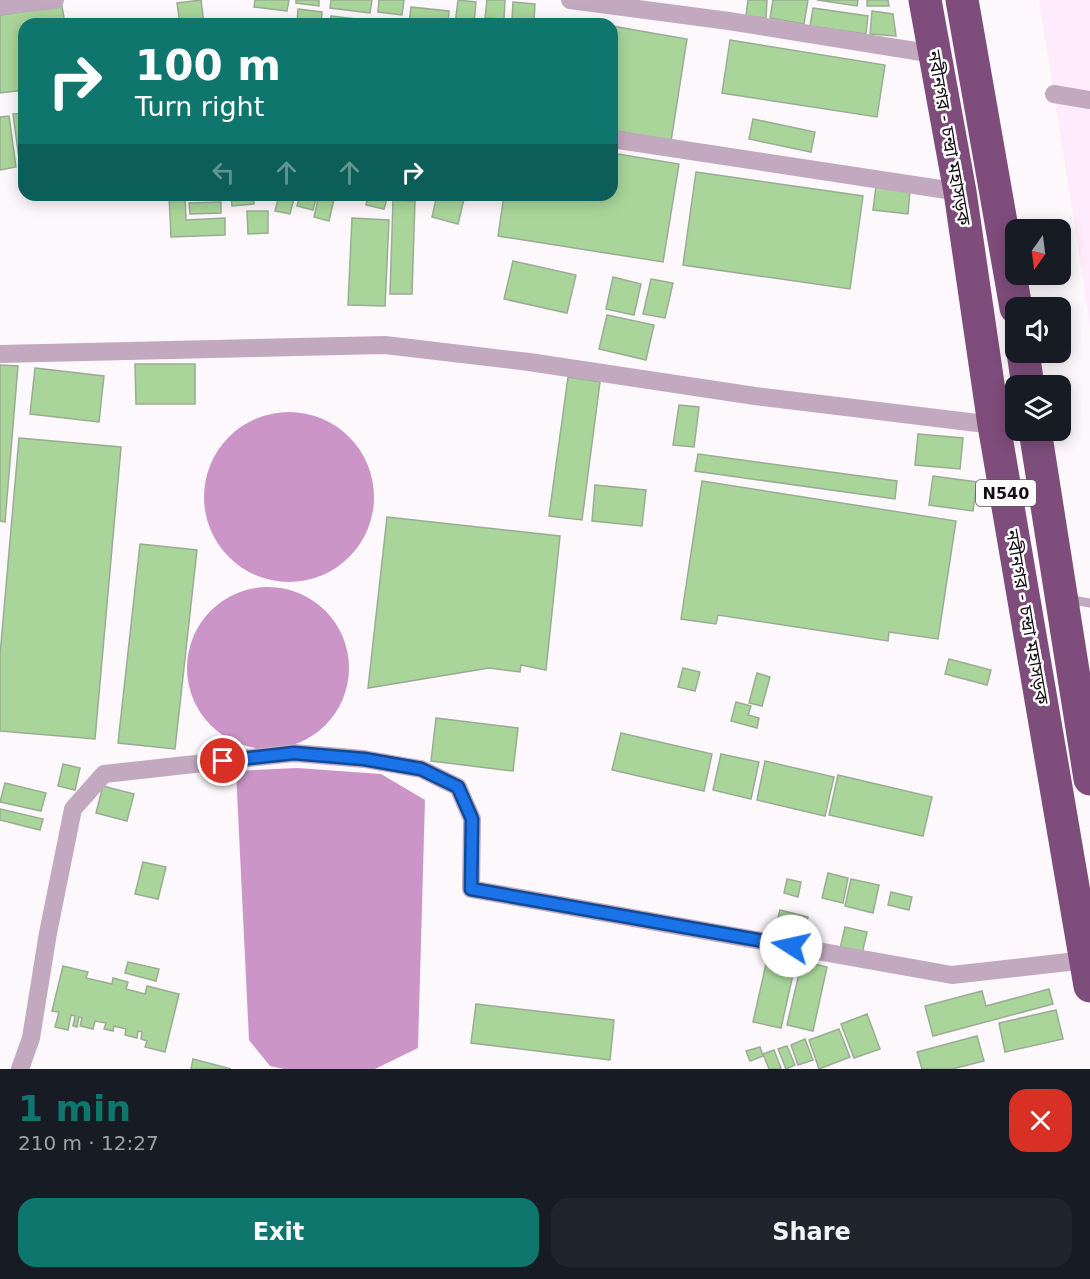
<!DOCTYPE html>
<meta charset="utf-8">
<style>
body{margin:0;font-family:"DejaVu Sans","Noto Sans Bengali",sans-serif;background:#20242c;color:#f1f3f6;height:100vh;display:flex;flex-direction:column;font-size:22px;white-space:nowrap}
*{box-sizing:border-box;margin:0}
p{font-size:20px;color:#9ea1a6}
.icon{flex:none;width:33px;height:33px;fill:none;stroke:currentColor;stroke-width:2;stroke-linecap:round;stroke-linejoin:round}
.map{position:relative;height:1069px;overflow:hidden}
.drawer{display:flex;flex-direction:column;background:#171b24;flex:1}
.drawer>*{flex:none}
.banner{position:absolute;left:18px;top:18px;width:600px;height:183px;border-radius:18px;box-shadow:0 3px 15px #0003;background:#0f766e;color:#fff;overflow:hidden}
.needle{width:39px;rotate:194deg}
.controls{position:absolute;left:1005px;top:219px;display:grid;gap:12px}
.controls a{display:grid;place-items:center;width:66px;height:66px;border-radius:12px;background:#171b24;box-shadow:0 3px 15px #0003;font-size:30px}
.pin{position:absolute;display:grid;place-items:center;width:51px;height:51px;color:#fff;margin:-26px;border:3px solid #fff;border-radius:50%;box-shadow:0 2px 6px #0007}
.me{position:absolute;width:66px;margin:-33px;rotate:280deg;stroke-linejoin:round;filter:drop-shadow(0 0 4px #0008)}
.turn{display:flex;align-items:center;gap:21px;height:126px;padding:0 18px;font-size:27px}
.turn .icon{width:78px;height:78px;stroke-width:2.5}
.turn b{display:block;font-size:42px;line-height:51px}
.lanes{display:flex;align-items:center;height:57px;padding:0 18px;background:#0003;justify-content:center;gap:30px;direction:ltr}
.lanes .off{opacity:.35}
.round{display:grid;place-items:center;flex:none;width:63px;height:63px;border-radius:18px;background:#20242c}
.head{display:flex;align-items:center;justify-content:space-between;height:102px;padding:0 18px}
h1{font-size:36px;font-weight:600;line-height:45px;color:#0f766e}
.cta{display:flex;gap:12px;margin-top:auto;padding:12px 18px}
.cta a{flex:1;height:69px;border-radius:18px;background:#0f766e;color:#fff;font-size:24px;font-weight:600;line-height:69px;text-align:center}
.cta a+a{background:#20242c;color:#f1f3f6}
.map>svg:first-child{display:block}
.built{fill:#feebfc}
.water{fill:#cb95c7}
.building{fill:#a9d59a;stroke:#9aac94;stroke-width:1.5}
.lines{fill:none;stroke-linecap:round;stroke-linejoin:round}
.lane{stroke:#c2a9bf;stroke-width:9}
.street{stroke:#c2a9bf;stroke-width:18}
.highway{stroke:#7e4d7b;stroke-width:33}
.route-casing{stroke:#114b97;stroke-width:15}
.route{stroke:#1a73e8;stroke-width:10}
.labels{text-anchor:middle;stroke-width:5;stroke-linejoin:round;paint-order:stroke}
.shield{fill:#fff;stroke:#5c565c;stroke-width:1.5}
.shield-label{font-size:16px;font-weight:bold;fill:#160e16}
.street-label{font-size:18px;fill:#160e16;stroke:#fff}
</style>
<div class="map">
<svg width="1090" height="1069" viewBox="0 0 1090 1069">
<rect width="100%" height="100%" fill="#fdf8fc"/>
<path class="built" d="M1039 0H1090V324L1054 94Z"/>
<path class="water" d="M204 497a85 85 0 1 1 170 0a85 85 0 1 1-170 0Z
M187 668a81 81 0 1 1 162 0a81 81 0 1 1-162 0Z
M297 768 381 774 425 800 418 1048 375 1069H284L270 1066 249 1040 236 771Z"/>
<path class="building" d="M201 0 204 24H180L177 3Z
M255 0H289L287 11 254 7Z
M296 0H319V6L296 3Z
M331 0H372L370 13 330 8Z
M379 0H404L402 15 378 12Z
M458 0 476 2 474 24H455Z
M487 0H505L504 19 485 18Z
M748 0H767L766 18 746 16Z
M773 0H808L804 24 770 18Z
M817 0H858L857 6Z
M867 0H888L889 6H867Z
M513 2 535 4 534 20 512 19Z
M62 6 65 24H24V90L0 93V15Z
M411 7 449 11 448 24H409Z
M813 8 868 16 866 34 810 26Z
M298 9 322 12 321 24H297Z
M872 11 893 14 896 36 870 34Z
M331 16 373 21V24H329Z
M612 26 687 39 671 141 612 130Z
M730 40 885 65 877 117 722 93Z
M24 113V165L20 166 13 114Z
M9 116 16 167 0 170V117Z
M753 119 815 132 811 152 749 139Z
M612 153 679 164 663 262 498 236 504 195H612Z
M696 172 863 196 850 289 683 265Z
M876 186 910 190 908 214 873 210Z
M169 195H185L186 220 225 218V235L171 237Z
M191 195H223V196L191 198Z
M231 195H253L254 204 232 206Z
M279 195H295L290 214 275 211Z
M300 195H317L313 210 297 206Z
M319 195H335L329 221 314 217Z
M368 195H388L384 209 366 205Z
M437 195H465L458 224 432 217Z
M393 200 415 201 412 294H390Z
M221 202V213L190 214 189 203Z
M247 211H268V233L248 234Z
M352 218 389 220 385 306 348 305Z
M513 261 576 275 567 313 504 299Z
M613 277 641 284 634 315 606 309Z
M651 279 673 283 665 318 643 314Z
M607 315 654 325 646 360 599 349Z
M135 364H195V404H136Z
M0 365 18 366 5 522 0 521Z
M35 368 104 376 99 422 30 414Z
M568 377 600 382 582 520 549 516Z
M679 405 699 407 694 447 673 445Z
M918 434 963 438 960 469 915 465Z
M19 438 121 447 95 739 0 731V655Z
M698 454 897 481 895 499 695 471Z
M933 476 977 482 973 511 929 505Z
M702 481 956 521 938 639 889 632 888 641 718 615 716 624 681 619Z
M595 485 646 490 642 526 592 521Z
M387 517 560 536 546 670 521 665 520 672 489 668 368 688Z
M140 544 197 550 175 749 118 743Z
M949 659 991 670 987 685 945 674Z
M683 668 700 672 695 691 678 687Z
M757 673 770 677 762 706 749 703Z
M736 702 751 706 748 715 759 718 757 728 731 721Z
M436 718 518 728 513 771 431 761Z
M621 733 712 754 704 791 612 770Z
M721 754 759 762 751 799 713 790Z
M765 761 834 777 825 816 757 800Z
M63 764 80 768 75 790 58 786Z
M838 775 932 797 923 836 829 815Z
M5 783 46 793 41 811 0 802Z
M103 786 134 794 127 821 96 813Z
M0 809 43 819 40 830 0 820Z
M143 862 166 867 158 899 135 894Z
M828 873 848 878 843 903 822 898Z
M787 879 801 882 798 897 784 893Z
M851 879 879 885 873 913 845 906Z
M891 892 912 897 909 910 888 905Z
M780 910 808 917 803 939 774 932Z
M845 927 867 932 862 954 840 949Z
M768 955 796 961 781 1028 753 1022Z
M802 961 827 967 813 1031 787 1025Z
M128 962 159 969 156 981 125 973Z
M63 966 88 972 86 978 112 984 113 978 128 982 126 989 145 994 147 986 179 994 165 1052 145 1047 147 1041 141 1039 142 1032 138 1031 137 1038 125 1035 126 1029 114 1026 113 1031 104 1029 106 1023 95 1021 93 1029 80 1026 82 1018 79 1017 77 1027 73 1026 75 1016 71 1015 68 1030 55 1027 59 1012 52 1011Z
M1049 989 1053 1004 933 1036 925 1006 982 991 986 1006Z
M476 1004 614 1020 610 1060 471 1043Z
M1056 1010 1063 1039 1005 1052 999 1023Z
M867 1014 880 1049 854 1058 841 1024Z
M839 1029 850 1057 819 1069 809 1040Z
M977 1036 984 1061 952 1069H922L917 1052Z
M805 1039 813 1060 798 1065 791 1045Z
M787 1046 795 1065 786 1069 778 1049Z
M760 1047 763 1056 750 1061 746 1051Z
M774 1050 781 1068 779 1069H769L763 1054Z
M193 1059 231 1069H191Z"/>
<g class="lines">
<path class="lane" d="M1068 599 1090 603"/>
<path class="street" d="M570 0 729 21 934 54
M0 6 55 0
M1054 94 1090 100
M612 139 960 192
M0 354 385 345 529 362 755 396 994 425
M20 1069 31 1038 48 933 73 809 104 774 294 753 364 759 421 769 458 787 472 819 471 889 952 975 1086 960"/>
<path class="highway" d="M925 0 960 192 994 425 1090 986
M962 0 1016 308
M1023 352 1028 386
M1035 430 1090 779"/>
</g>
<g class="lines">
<defs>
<path id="route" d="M223 761 294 753 364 759 421 769 458 787 472 819 471 889 791 946"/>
</defs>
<use href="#route" class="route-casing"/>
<use href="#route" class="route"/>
</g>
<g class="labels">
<rect class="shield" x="976" y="480" width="60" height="26" rx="4.5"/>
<g class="shield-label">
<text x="1006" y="499">N540</text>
</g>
<g class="street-label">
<text transform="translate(949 138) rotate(80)" y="6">নবীনগর - চন্দ্রা মহাসড়ক</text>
<text transform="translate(1027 617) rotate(80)" y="6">নবীনগর - চন্দ্রা মহাসড়ক</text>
</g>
</g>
</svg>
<div class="controls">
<a><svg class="needle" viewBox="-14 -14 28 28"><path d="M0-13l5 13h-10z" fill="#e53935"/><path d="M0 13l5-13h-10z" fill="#9ea1a6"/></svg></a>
<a><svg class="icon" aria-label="sound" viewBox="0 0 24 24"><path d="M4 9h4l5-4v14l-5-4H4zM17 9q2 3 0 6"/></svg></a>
<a><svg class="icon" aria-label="layers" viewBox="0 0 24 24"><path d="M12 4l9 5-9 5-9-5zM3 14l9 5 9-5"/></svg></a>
</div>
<div class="pin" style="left:223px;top:761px;background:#d93025"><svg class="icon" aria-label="arrive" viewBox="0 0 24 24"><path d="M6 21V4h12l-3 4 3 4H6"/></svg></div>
<svg class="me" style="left:791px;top:946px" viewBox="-20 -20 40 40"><circle r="19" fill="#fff"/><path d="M0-13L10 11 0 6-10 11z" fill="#1a73e8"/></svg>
<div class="banner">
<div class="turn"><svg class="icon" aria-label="right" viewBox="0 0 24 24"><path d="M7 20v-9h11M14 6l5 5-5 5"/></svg><div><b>100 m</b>Turn right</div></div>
<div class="lanes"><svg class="icon off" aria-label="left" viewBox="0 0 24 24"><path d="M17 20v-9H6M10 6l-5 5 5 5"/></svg><svg class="icon off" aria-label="ahead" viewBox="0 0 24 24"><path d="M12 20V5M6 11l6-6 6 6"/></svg><svg class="icon off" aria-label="ahead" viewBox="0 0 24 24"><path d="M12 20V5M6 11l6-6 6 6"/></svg><svg class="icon" aria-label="right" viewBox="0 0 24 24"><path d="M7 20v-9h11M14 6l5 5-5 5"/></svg></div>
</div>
</div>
<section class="drawer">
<div class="head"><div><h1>1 min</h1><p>210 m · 12:27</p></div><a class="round" style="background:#d93025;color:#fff"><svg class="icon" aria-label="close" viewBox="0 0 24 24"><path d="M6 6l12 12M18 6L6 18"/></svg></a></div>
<div class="cta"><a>Exit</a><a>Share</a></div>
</section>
